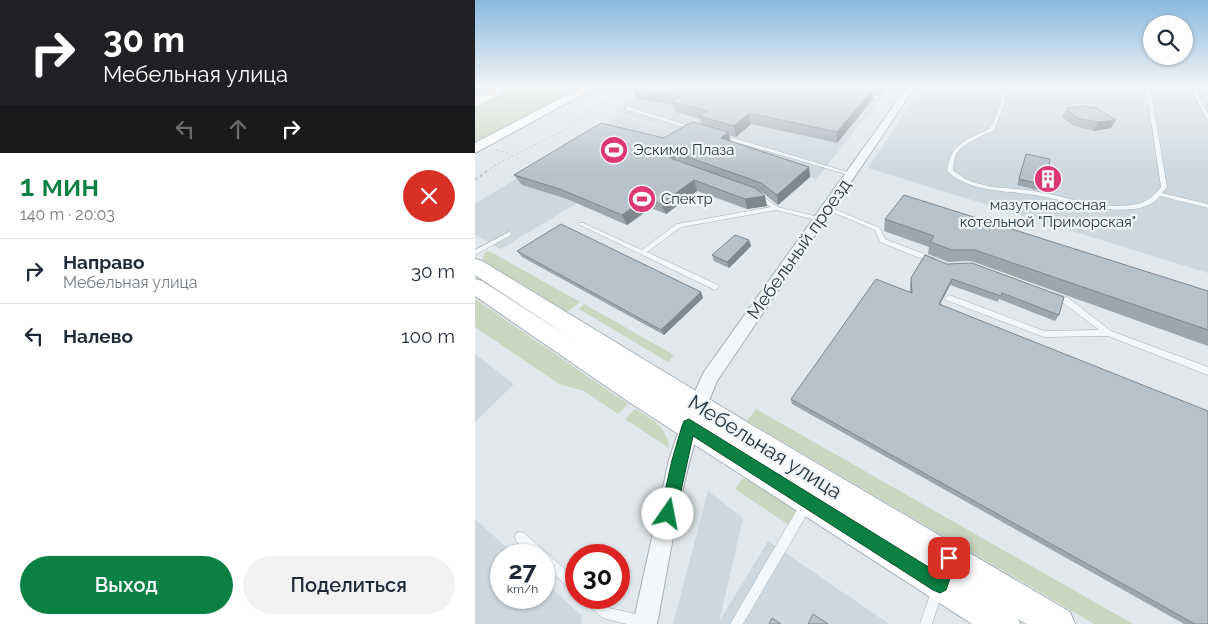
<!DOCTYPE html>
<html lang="ru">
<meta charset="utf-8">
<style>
body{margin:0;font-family:Raleway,sans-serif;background:#f2f2f3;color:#1f2937;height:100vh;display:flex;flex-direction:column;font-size:19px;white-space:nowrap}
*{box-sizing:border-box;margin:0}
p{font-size:16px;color:#747a83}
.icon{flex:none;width:28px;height:28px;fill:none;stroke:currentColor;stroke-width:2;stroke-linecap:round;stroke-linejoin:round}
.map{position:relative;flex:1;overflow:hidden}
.details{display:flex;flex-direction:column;background:#fff;width:475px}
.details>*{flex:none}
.hud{background:#202124;color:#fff;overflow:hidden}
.tools{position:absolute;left:668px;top:15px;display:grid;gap:10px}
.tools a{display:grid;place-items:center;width:50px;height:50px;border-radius:50%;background:#fff;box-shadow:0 1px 4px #0004;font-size:25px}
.speed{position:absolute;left:15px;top:544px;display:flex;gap:10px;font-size:25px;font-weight:700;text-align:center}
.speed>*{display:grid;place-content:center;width:65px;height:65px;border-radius:50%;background:#fff;box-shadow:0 1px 4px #0004;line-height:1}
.speed small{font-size:12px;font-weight:400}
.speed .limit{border:8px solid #d22;background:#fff;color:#111}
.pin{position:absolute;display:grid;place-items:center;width:42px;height:42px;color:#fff;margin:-21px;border-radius:10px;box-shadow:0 2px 8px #0006}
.me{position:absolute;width:55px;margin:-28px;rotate:12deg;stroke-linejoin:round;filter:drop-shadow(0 0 4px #0008)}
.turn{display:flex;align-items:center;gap:18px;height:105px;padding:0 20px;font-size:22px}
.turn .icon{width:65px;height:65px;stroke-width:2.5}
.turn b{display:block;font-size:35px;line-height:42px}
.lanes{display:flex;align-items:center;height:48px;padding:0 20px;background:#0003;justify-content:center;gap:25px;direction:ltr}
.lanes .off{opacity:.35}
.round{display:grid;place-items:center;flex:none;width:52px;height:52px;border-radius:26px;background:#f2f2f3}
.summary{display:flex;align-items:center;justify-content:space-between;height:85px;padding:0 20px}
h1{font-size:30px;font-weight:600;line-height:38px;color:#0b8043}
.cta{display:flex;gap:10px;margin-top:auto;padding:10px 20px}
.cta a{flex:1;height:58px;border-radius:30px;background:#0b8043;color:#fff;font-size:20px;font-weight:600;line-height:58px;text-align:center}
.cta a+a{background:#f2f2f3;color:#1f2937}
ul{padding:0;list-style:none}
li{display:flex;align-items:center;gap:15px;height:65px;padding:0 20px;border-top:1px solid #e0e1e3}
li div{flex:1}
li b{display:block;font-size:19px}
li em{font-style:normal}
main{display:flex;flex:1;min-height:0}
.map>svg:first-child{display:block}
.built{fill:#ced7dd}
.green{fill:#cbd6c1}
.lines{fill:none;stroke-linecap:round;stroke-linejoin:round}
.lane-casing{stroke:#a5afb6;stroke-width:1}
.street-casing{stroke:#a5afb6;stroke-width:2}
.secondary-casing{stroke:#a5afb6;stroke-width:2}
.highway-casing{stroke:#8698a3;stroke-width:1}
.path-far1{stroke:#bfc5ca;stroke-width:1;stroke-dasharray:2.5 2.5;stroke-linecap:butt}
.path{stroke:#bfc5ca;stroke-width:2;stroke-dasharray:3 3;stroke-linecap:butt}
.lane{fill:#f4f7f9;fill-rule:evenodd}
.street{fill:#f4f7f9;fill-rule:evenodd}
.secondary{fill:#fff;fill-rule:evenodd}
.highway{fill:#fff;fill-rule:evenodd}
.wall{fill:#9da6ad}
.shaded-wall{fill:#80878d}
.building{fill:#b7c1c9;stroke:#80878d}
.route{fill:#0b8043;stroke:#07532c}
.labels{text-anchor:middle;stroke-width:4.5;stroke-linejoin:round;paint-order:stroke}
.far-poi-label{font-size:15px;fill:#273845;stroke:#f1f5f8;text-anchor:start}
.street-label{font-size:18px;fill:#273845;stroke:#f1f5f8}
.near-street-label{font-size:21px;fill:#273845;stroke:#f1f5f8}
</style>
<main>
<section class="details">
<div class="hud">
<div class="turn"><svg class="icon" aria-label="right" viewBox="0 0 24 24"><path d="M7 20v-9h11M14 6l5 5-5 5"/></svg><div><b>30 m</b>Мебельная улица</div></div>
<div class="lanes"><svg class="icon off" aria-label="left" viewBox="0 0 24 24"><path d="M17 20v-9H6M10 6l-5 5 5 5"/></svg><svg class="icon off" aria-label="ahead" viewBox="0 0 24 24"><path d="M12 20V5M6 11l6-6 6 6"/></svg><svg class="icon" aria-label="right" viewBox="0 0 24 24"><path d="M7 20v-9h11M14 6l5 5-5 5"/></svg></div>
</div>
<div class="summary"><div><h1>1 мин</h1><p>140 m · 20:03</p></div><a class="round" style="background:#d93025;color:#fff"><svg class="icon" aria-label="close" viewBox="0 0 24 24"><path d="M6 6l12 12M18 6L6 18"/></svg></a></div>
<ul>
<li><svg class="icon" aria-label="right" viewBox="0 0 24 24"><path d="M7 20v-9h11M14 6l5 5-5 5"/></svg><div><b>Направо</b><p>Мебельная улица</p></div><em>30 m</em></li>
<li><svg class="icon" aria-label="left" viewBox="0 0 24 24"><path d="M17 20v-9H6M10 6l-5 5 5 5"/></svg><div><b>Налево</b></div><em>100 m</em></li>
</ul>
<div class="cta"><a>Выход</a><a>Поделиться</a></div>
</section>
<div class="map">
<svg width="733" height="624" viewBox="0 0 733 624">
<rect width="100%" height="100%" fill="#e1e7eb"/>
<path class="built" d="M178 87H415L341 179 139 111Z
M447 87H733V273L393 168Z
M145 115 213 136 26 249 0 235V204Z
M0 354 39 384 0 422Z
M233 491 268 518 244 622 293 541 414 624H198Z
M0 519 40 555H26V598H69V581L107 616 106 624H0Z"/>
<path class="green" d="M38 87H103L0 143V108Z
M14 251 105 302 92 312 7 260 10 253Z
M0 299 153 404 143 414 109 391 84 384 0 327Z
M109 304 199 355 193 362 104 309Z
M160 409C177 420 192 426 194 448L150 419Z
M281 409 658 624H619L272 421Z
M270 476 320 507 323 518 317 527 260 489Z"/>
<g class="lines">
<defs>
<path id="lane" d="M518 87H522L531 100 519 130 496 141 485 149 481 154 479 161 478 170C486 177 495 182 505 184 523 189 541 188 559 191 593 197 627 211 662 204 673 202 679 195 686 187L671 87H675L692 187 687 193 733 204V208L685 196C663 225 590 200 560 195 530 190 496 193 472 171 475 149 484 143 503 134 506 133 511 131 514 129 519 124 524 107 527 100Z
M715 87H719L733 114V119L731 118Z
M396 95 426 100 428 101 426 102 395 97 394 96Z
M150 107H154L223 129 219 130 150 109Z
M244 135H248L379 174 374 175 244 137Z
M282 193 303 207 347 218 348 219 345 221 301 210 206 227 172 252 243 285 244 287 240 290 103 224 104 223H108L167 250 202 224 296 207 280 196 279 195Z
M352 206 405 228 410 239 459 258 460 260 457 262H455L405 242 400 230 350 209V207Z
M34 232 36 233V235L0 255V250Z
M579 293 592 297 636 331 733 367V375L633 336 569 337 471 300 470 298 474 295 477 296 569 331 624 330 586 301 576 298 575 296Z
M331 500 335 501 336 505 335 509 268 624H255L327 501Z
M45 532 49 533 101 579V593L97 591 69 565V555H57L41 541 40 537 41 533Z
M462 584 466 586 468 590 457 624H445L458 586Z
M107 598H122L134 608 169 616 173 618 175 622 174 624H152L131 619 127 617 109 602Z"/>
<path id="street" d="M432 87H440L242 381C208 458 198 542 182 624H158L194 460 209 415 229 372Z"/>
<path id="secondary" d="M107 87H121L0 153V143Z
M0 259 7 261 280 427 595 612 600 624H551L543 619 545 624H497L157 404 0 296V279L7 281 99 340 0 275Z"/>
<path id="highway" d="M18 87H36L34 90 0 107V96Z"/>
</defs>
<use href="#lane" class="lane-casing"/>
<use href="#street" class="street-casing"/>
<use href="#secondary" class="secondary-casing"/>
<use href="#highway" class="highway-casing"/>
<path class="path-far1" d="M21 150 31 152 36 156
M11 172 22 164 95 127 111 113 140 96 149 87"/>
<path class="path" d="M0 180 12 171"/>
<use href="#lane" class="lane"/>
<use href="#street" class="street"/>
<use href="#secondary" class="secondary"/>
<use href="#highway" class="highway"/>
</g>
<path class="wall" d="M159 87H411L404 94 398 93V99L362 143 276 124 261 137 254 135 255 141 334 167 335 177 303 205 288 193 285 192 292 206 272 209 222 191 191 214 176 208 152 225 92 199 47 185 39 175 189 138 226 124 225 119 201 112 198 105 161 98 158 88Z
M591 109 636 128 619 131 599 126 587 117Z
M551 154 572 176 570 182 565 181 562 190 542 185Z
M410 219 733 291V346L496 261 473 262 453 254 454 247 409 231Z
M274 240 276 246 254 268 239 261 237 255Z
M42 251 226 292 228 298 189 335 47 257Z
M450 255 584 315 580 321 524 299 523 302 475 285 465 304 733 624H709L317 404 316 399 435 292V284L436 278Z"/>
<path class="shaded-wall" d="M405 87H411L404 94Z
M399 88 398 99 362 143V132Z
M274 113 276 124 261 137 259 126Z
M641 120 636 128 619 131 623 122Z
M253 132 256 142 246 138Z
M196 151 200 161 196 165 193 155Z
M334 167 335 177 303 205 302 195Z
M219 180 222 191 191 214 186 204Z
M290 196 292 206 272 209 270 199Z
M171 198 176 208 152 225 147 215Z
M274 240 276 246 254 268 252 262Z
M477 279 475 285 462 310 464 304Z
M226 292 228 298 189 335 186 330Z"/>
<path class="building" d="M159 87H389L399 88 362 132 274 113 259 126 224 116 232 111 197 102 205 97 158 88Z
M608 106 621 108 641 120 623 122 602 118 591 109Z
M217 122 253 132 246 138 334 167 302 195 286 183 196 151 193 155 195 158 280 188 290 196 270 199 219 180 186 204 171 198 147 215 85 189 39 175 126 123 189 138Z
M551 154 575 159 572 176 566 175 565 184 544 179Z
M429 195 733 291V330L500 250H477L455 242 459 236 410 219Z
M86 224 226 292 186 330 42 251Z
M260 235 274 240 252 262 237 255Z
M450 255 472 264 497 263 589 297 584 315 527 293 526 296 477 279 464 304 733 411V624H720L316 399 401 279 437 293 436 278Z
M338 614 353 624H333Z
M297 618 306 624H294Z"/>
<linearGradient id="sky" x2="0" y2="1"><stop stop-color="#88b8de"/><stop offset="0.5" stop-color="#f2f4f6"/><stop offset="1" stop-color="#f2f4f6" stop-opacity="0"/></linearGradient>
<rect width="733" height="174" fill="url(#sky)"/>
<path class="route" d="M214 419 460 571 467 552 474 550 480 552 482 558 471 590 465 593 458 590 218 436 201 514 198 519 193 522 187 519 185 514 197 460 207 426 209 421Z"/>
<defs>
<symbol id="stadium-disc" viewBox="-11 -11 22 22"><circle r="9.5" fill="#dc3974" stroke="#f1f5f8"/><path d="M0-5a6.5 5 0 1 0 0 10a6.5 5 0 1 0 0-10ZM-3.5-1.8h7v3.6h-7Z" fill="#fff"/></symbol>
<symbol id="building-disc" viewBox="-11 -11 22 22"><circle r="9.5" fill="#dc3974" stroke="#f1f5f8"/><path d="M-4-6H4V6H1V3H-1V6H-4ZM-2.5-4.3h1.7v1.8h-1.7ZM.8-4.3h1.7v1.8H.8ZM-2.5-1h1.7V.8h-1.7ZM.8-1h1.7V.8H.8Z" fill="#fff"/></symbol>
</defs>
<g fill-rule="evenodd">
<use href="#stadium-disc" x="123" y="134" width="32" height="32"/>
<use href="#building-disc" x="557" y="163" width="32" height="32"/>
<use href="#stadium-disc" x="151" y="183" width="32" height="32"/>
</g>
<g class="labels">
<g class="far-poi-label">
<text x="158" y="155">Эскимо Плаза</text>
<text x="186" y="204">Спектр</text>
<text x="573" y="210" text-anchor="middle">мазутонасосная<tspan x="573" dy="17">котельной "Приморская"</tspan></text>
</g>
<g class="street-label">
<text transform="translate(324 249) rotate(-55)" y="6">Мебельный проезд</text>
</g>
<g class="near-street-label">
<text transform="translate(290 447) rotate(32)" y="7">Мебельная улица</text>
</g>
</g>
</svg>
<div class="tools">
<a><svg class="icon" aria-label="search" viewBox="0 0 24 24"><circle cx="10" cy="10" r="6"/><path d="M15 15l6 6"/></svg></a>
</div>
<div class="speed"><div>27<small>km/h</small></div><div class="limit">30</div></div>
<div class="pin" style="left:474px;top:558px;background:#d93025"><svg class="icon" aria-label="arrive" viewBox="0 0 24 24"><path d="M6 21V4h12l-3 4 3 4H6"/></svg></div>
<svg class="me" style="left:193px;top:514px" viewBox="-20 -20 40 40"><circle r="19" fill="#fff"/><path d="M0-13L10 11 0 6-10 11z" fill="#0b8043"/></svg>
</div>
</main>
